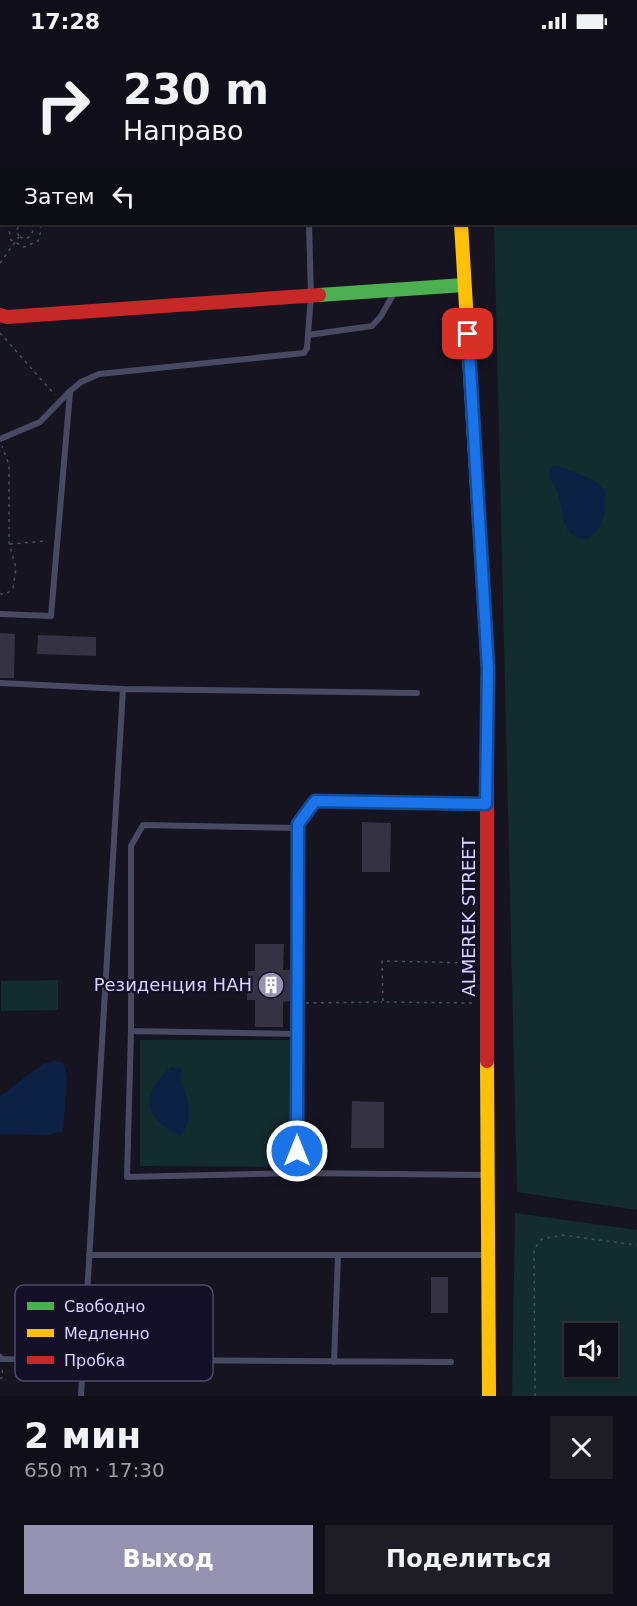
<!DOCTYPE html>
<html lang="ru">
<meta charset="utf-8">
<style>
body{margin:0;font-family:"DejaVu Sans",sans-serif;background:#1e1d26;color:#f1f3f6;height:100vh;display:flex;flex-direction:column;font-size:22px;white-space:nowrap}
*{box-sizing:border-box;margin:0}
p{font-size:20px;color:#9c9ca2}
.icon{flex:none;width:33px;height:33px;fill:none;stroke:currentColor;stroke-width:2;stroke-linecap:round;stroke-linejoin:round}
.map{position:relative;height:1354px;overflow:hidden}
.side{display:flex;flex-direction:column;background:#100f19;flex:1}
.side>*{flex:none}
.hud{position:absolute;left:0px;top:0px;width:638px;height:183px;box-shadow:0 2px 4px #0004,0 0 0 2px #302f38;background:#100f19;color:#f1f3f6;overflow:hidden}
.tools{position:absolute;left:564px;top:1281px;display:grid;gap:12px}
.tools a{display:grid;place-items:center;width:54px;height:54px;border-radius:0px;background:#100f19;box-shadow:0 2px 4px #0004,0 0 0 2px #302f38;font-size:30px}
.pin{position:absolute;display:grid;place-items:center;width:51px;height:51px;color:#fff;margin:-26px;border-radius:12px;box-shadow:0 3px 9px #0006}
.me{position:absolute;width:66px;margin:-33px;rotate:0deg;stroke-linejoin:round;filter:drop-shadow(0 0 4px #0008)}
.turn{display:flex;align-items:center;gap:21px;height:126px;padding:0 24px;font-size:27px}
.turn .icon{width:78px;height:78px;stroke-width:2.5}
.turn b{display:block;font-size:42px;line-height:51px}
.then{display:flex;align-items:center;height:57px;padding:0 24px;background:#0003;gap:12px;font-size:22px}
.round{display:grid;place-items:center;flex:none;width:63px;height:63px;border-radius:0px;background:#1e1d26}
.overview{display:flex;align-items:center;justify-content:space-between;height:102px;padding:0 24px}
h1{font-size:36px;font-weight:600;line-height:45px}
.action{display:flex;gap:12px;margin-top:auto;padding:12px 24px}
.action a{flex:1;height:69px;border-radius:0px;background:#9591b1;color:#fff;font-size:24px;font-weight:600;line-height:69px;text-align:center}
.action a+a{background:#1e1d26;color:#f1f3f6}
.status{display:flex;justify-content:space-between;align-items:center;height:42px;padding:0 30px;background:#100f19;direction:ltr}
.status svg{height:16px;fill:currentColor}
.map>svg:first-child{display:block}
.green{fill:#132c2d;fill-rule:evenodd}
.water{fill:#0d2144}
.building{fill:#343243}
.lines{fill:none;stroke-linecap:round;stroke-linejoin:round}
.path{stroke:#44505f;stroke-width:1.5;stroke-dasharray:3 4.5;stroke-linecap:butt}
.lane{stroke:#4a4962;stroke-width:6}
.street{stroke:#4a4962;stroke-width:12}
.fast{stroke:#4caf50;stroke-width:14}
.slow{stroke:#ffc107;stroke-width:14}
.jam{stroke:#c62828;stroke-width:14}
.route-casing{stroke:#114b97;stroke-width:15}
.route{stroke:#1a73e8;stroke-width:10}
.labels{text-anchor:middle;stroke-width:4.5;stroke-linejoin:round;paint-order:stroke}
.street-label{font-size:18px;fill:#d9d4ff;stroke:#130f26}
.poi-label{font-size:18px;fill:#d9d4ff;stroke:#130f26;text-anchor:end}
.key{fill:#130f26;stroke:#4e4a67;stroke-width:1.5}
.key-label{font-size:16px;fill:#d9d4ff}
</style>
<div class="status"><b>17:28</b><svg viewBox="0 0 49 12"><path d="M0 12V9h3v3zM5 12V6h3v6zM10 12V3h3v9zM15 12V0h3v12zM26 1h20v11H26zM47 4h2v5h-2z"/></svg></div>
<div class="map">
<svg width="637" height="1354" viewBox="0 0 637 1354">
<rect width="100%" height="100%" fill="#161421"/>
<path class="green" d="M489 0H637V1168L517 1150 494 182H636V2Z
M58 938V968L1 969V939Z
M140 998H293L292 1125 140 1124Z
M515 1171 637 1188V1354H512ZM574 1292H608V1324H574Z"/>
<path class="water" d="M557 423 595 439 605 448C606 470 606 483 588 497 582 497 575 496 570 491 561 481 562 459 556 446 552 438 546 437 550 426Z
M53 1019 63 1020 67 1035 63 1089 49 1093 0 1092V1054L43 1022Z
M171 1025 180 1026C183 1032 181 1033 181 1040 181 1044 185 1049 186 1053 191 1067 190 1083 180 1094 142 1075 140 1054 171 1025Z"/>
<path class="building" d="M0 591 15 592 14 636H0Z
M38 593 96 595V614L37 612Z
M362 780 391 781 390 830H362Z
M255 902H284L283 928H292V959L283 960V985H255V958H247L248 929H255Z
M352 1059 384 1060V1106H351Z
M431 1235H448V1271H431Z
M165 1243 176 1256 168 1264 167 1280 180 1295 171 1310 152 1313 143 1310 139 1297 144 1288 136 1280 138 1265 150 1251 154 1253Z"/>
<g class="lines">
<path class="path" d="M0 168 2 169
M10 182 9 188 11 198 24 205 38 199 41 189 40 182
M19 194 16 189 20 182
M20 195 25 197 31 194 33 188 29 182
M0 221 19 195
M0 291 55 353
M10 502 47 499
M0 552H6L13 546 16 526 9 501V423L2 404
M306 961 382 960
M472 961 383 960 382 919 474 921
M0 1337 3 1335 2 1327
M535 1354 534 1207 542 1197 562 1193 637 1203"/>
<path class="lane" d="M0 126 2 127
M308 293 372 284 381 274 394 251
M0 397 40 380 70 349 81 340 99 332 304 311 307 306 311 254 309 182
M0 572 51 574 70 350
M0 641 123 647
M131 989V804L143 783 298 786
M297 1131 127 1135 131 989 298 992
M485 1133 297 1131 298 782 315 759 485 762
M89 1213H487
M0 1315 1 1317 451 1320
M334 1320 338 1213
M81 1354 123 647 417 651"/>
<path class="street" d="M37 2 38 0
M0 75 2 72"/>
<path class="fast" d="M319 253 464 243
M477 445 488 627 487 680"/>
<path class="slow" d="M461 182 477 445
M487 1019 489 1354"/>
<path class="jam" d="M451 0V2
M0 273 7 275 319 253
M487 680V1019"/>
</g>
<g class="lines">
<defs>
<path id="route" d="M297 1109 298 782 315 759 486 762 488 627 468 292"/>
</defs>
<use href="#route" class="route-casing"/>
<use href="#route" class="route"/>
</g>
<defs>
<symbol id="building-disc" viewBox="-11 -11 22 22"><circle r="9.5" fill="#9591b1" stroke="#130f26"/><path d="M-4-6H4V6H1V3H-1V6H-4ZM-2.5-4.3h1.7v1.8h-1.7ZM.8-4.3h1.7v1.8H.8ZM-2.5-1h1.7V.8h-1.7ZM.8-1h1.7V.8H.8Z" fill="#fff"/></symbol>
</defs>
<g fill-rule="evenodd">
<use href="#building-disc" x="256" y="928" width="30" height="30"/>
</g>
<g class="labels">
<g class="street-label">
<text transform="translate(469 875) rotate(-90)" y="6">ALMEREK STREET</text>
</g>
<g class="poi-label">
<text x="252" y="949">Резиденция НАН</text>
</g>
</g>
<rect x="15" y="1243" width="198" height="96" rx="9" class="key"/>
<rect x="27" y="1260" width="27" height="8" fill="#4caf50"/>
<rect x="27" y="1287" width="27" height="8" fill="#ffc107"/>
<rect x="27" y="1314" width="27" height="8" fill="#c62828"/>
<g class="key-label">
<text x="64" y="1270">Свободно</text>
<text x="64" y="1297">Медленно</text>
<text x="64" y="1324">Пробка</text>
</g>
</svg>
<div class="tools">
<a><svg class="icon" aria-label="sound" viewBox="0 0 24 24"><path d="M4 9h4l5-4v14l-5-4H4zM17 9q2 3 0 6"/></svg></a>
</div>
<div class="pin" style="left:468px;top:292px;background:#d93025"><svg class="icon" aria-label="arrive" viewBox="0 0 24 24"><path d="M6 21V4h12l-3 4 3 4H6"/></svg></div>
<svg class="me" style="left:297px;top:1109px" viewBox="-20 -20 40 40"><circle r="17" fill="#1a73e8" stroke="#fff" stroke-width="3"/><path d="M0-11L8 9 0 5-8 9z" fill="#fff"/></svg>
<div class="hud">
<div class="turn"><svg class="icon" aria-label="right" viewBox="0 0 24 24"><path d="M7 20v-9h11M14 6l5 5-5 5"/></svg><div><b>230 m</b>Направо</div></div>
<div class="then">Затем<svg class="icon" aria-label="left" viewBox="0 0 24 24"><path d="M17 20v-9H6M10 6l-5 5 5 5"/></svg></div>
</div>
</div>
<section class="side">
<div class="overview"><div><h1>2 мин</h1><p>650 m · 17:30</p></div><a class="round"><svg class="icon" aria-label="close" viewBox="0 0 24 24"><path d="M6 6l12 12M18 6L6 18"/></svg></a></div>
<div class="action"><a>Выход</a><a>Поделиться</a></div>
</section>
